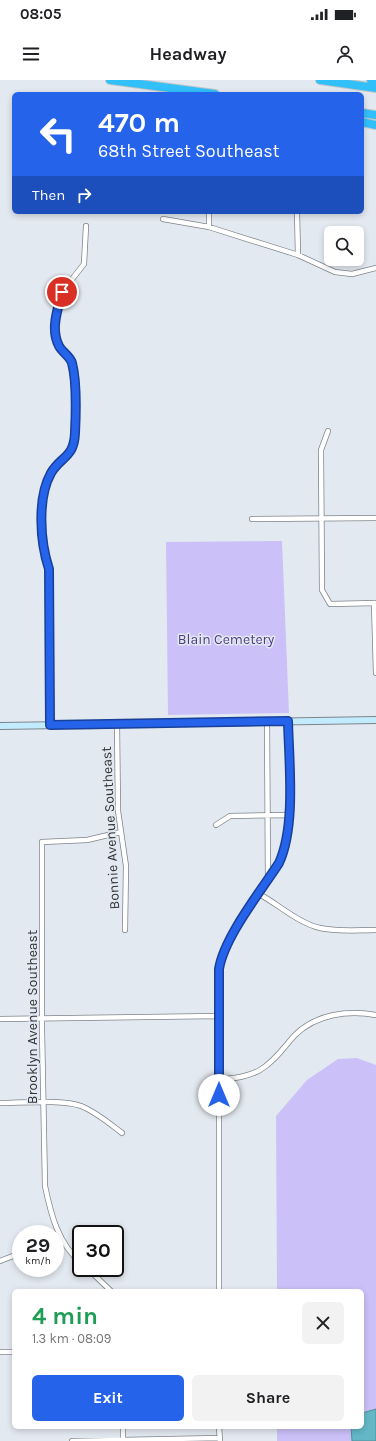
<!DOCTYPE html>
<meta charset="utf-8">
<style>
body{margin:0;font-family:Karla,sans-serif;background:#f2f2f2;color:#202124;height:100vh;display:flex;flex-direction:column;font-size:15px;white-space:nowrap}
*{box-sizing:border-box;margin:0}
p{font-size:13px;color:#757577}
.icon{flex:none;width:22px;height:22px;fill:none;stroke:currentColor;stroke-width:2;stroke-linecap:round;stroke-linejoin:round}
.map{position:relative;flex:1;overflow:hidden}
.sheet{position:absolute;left:12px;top:1209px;width:352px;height:140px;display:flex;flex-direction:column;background:#fff;border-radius:6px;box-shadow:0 2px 6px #0003}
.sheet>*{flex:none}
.banner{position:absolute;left:12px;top:12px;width:352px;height:122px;border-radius:6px;box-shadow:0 2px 6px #0003;background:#2563eb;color:#fff;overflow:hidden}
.buttons{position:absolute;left:324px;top:146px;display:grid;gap:8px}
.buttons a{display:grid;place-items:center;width:40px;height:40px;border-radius:6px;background:#fff;box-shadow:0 2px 6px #0003;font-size:20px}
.speed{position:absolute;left:12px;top:1145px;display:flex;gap:8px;font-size:20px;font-weight:700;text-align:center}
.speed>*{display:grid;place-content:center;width:52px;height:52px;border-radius:50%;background:#fff;box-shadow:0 2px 6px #0003;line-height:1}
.speed small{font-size:10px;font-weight:400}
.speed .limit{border:2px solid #111;border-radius:6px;background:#fff;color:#111}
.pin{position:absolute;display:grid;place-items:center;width:34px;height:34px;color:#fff;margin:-17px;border:2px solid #fff;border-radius:50%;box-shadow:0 1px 4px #0007}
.me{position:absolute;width:44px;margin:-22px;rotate:0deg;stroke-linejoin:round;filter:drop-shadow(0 0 3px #0008)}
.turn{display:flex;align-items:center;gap:14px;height:84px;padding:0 20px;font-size:18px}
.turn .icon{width:52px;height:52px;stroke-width:2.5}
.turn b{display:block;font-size:28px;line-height:34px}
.then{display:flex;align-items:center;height:38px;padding:0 20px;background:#0003;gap:8px;font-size:15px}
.round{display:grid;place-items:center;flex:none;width:42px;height:42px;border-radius:6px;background:#f2f2f2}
.overview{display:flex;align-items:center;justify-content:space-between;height:68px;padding:0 20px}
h1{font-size:24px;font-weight:700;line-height:30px;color:#1e9e55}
.button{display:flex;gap:8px;margin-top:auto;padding:8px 20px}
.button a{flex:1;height:46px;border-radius:6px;background:#2563eb;color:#fff;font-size:16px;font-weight:700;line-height:46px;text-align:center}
.button a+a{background:#f2f2f2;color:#202124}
.status{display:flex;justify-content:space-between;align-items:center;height:28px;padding:0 20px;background:#fff;direction:ltr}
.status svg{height:11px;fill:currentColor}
header{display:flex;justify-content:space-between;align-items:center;height:52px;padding:0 20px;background:#fff;font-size:18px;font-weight:700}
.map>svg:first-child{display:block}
.green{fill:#ccc0f9}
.water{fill:#63b7c6;stroke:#548f9a}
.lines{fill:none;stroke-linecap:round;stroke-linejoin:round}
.minor-casing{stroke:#7e848a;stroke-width:6}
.secondary-casing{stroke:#7e848a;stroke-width:8}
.motorway-casing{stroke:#c5c6c6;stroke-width:10}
.minor{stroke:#fff;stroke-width:4.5}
.secondary{stroke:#c2ecfe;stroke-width:6}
.motorway{stroke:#32c0fb;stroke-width:8}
.route-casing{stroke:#184099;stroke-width:10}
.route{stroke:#2563eb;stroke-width:7}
.labels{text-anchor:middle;stroke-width:3;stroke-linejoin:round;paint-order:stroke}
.park-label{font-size:14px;fill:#503b82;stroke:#e3e9f0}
.street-label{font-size:14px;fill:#303235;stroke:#e3e9f0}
</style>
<div class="status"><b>08:05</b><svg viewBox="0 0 49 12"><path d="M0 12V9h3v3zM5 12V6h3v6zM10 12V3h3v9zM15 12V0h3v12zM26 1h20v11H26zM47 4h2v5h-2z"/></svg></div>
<header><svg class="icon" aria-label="menu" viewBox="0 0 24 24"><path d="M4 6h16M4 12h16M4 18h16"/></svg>Headway<svg class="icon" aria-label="person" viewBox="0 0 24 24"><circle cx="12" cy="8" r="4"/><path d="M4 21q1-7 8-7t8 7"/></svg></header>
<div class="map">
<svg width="376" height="1361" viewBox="0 0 376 1361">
<rect width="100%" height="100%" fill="#e3e9f0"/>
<path class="green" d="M282 461 289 633 168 635 166 462Z
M357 978 376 985V1361H277V1347H362V1211H277L276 1036 307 1000 338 979Z"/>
<path class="water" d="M376 1329V1361H352L351 1347H362V1333Z"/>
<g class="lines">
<defs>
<path id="minor" d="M209 132V147
M297 132 298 175
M163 139 209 147 298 175 335 192 352 194 376 188
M328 351 321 370 322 510 330 524 376 523
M252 439 376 438
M374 523 376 593
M267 641 268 801
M117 644 118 731 126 786 125 850
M50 645 49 489 43 472V411L52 392 73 370 75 353 74 300 72 281 59 265 54 243 62 212 84 184 86 146
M216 745 230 736 289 735
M259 814C278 824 298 843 320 848 338 852 357 850 376 850
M0 939 219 936
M219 1000C233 998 248 997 260 990 275 981 284 967 295 955 316 934 348 930 376 935
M0 1023C22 1023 61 1019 81 1026 96 1032 109 1043 122 1053
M0 1181 21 1173
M81 1183C58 1163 51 1135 45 1106L42 950V762L87 760 121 752
M87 1188 111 1211
M219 1211V889C224 857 261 811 279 783 296 746 289 683 288 641
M0 1272H14
M123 1347V1361
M219 1347 220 1361
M72 1361 219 1358"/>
<path id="secondary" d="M0 646 376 640"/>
<path id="motorway" d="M110 0 215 14
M320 0 376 8
M371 0H376
M362 33 376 35
M362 42 376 45"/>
</defs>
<use href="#minor" class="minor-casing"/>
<use href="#secondary" class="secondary-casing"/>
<use href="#motorway" class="motorway-casing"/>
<use href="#minor" class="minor"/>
<use href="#secondary" class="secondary"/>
<use href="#motorway" class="motorway"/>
</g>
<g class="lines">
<defs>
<path id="route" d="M62 212C58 229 50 249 59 266 62 272 70 276 72 283 77 302 76 333 75 353 74 378 61 376 51 393 37 418 40 462 49 489L50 645 288 641C289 683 296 746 279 783 261 811 224 857 219 889V1015"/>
</defs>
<use href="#route" class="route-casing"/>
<use href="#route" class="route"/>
</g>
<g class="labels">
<g class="park-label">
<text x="226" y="564">Blain Cemetery</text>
</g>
<g class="street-label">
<text transform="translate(110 748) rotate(-93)" y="5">Bonnie Avenue Southeast</text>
<text transform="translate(32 937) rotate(-90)" y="5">Brooklyn Avenue Southeast</text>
</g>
</g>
</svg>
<div class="buttons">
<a><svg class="icon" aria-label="search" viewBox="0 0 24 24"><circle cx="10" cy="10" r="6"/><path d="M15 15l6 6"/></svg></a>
</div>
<div class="speed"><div>29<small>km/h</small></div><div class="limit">30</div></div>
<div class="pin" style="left:62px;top:212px;background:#d93025"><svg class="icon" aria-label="arrive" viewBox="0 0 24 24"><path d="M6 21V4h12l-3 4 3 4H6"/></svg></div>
<svg class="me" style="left:219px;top:1015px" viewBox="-20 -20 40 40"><circle r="19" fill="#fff"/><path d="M0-13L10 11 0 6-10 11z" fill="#2563eb"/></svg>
<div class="banner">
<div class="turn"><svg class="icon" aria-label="left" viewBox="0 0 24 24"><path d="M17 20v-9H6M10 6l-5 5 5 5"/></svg><div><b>470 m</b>68th Street Southeast</div></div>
<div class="then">Then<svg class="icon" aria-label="right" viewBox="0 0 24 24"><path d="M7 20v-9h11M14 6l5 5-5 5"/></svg></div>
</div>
<section class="sheet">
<div class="overview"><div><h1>4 min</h1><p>1.3 km · 08:09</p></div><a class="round"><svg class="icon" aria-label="close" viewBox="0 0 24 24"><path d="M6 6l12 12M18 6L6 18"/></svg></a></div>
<div class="button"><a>Exit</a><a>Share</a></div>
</section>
</div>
